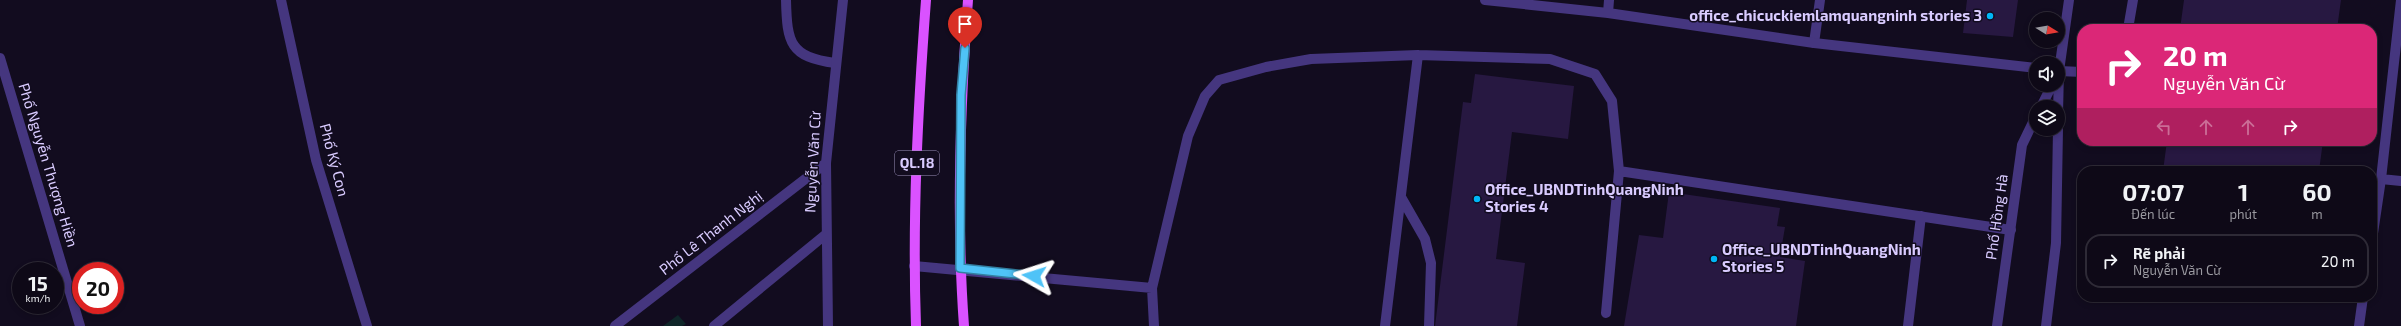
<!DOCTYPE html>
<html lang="vi">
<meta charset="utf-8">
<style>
body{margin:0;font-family:"Exo 2",sans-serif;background:#1c1724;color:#f1f3f6;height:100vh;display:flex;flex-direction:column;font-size:15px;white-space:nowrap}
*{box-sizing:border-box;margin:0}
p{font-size:13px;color:#9b9aa1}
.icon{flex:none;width:22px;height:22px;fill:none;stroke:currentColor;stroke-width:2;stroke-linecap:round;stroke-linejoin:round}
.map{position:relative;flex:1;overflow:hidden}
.side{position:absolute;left:2077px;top:166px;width:300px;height:136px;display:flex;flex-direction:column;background:#0e0917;border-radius:16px;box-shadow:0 2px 6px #0003,0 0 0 1px #2e2a36}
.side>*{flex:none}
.top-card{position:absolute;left:2077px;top:24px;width:300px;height:122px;border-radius:16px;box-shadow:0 2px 6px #0003,0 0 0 1px #2e2a36;background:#db2777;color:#fff;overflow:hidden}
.needle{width:26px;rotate:101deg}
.tools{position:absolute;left:2029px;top:12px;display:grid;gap:8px}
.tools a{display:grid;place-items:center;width:36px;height:36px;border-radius:50%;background:#0e0917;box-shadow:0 2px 6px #0003,0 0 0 1px #2e2a36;font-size:20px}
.speed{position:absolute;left:12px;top:262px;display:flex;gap:8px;font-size:20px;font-weight:700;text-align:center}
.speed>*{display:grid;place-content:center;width:52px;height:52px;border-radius:50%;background:#0e0917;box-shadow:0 2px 6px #0003,0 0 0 1px #2e2a36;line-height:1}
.speed small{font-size:10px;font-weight:400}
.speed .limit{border:6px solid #d22;background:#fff;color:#111}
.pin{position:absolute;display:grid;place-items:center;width:34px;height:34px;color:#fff;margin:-41px -17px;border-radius:50% 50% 50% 0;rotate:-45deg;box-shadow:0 0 4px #0007}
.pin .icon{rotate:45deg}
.me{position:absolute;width:44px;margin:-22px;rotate:276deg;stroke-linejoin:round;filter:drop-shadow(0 0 3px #0008)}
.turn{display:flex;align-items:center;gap:14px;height:84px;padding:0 20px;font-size:18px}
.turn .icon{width:52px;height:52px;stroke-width:2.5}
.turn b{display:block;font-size:28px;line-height:34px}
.lanes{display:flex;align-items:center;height:38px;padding:0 20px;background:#0003;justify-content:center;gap:20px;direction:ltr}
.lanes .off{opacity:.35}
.eta{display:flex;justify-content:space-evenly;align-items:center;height:68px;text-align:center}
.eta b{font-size:24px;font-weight:700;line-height:28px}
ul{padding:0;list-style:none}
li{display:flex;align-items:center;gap:12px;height:54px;margin:0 8px 6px;padding:0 12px;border:2px solid #2e2a36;border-radius:16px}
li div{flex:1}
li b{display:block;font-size:15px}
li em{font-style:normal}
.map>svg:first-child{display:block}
.green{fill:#0f2629}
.building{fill:#271841}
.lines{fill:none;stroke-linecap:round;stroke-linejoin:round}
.service{stroke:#45367f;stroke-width:10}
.minor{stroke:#45367f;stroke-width:10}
.tertiary{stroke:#45367f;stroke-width:10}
.primary{stroke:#da52ff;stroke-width:10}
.route-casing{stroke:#337fa1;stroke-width:10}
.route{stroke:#4fc3f7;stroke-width:7}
.poi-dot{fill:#00b6f6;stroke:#120c1f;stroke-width:1.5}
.labels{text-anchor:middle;stroke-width:3;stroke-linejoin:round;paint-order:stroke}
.shield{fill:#120c1f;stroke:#9d92bc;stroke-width:1}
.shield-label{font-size:14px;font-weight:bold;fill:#d9cbff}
.poi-label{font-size:15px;font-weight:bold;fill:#d9cbff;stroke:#120c1f;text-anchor:start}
.street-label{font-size:15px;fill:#d9cbff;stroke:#120c1f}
</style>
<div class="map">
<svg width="2401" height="326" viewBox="0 0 2401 326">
<rect width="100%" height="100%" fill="#120c1f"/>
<path class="green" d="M678 315 686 324 682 326H663Z"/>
<path class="building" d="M1967 0H2018L2013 37 1963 33Z
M2184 0H2341L2337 29H2180Z
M1475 74 1574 86 1568 139 1512 132 1496 259 1525 263 1517 326H1435L1463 102 1471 103Z
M2167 141H2323L2319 171H2163Z
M1669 192 1780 208 1777 226 1785 227 1780 257 1805 261 1796 326H1624L1639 235 1663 238Z"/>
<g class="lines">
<path class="service" d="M2128 29 2133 0
M1814 43 1820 0
M2059 71 2082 72
M1619 171 2011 230
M2381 179 2401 181
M1401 197 1425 239 1431 263 1429 326
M2372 240 2381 179 2401 0
M914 266 1152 288
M1154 326 1152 288 1188 136 1205 96 1219 80 1266 67 1311 59 1418 55 1550 59 1595 74 1612 101 1619 171 1606 313
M1385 326 1418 55
M1908 326 1921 216
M2359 326 2363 297"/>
<path class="minor" d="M281 0 316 160 367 326
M786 0C787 43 790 57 835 63
M1485 0 1608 13 1814 43 2036 68
M1608 13 1609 0
M0 58 80 326
M2041 107 2052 85
M2058 114 2059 71 2069 0
M1997 326 2022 145 2036 116
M2046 326 2056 243 2058 129"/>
<path class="tertiary" d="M615 326 826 163
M714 326 825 235
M828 326 826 163 843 0"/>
<path class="primary" d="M916 326C912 217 918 108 926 0
M964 326C956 217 960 108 968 0"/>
</g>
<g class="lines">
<defs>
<path id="route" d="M965 48 961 95 960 268 1034 276"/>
</defs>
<use href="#route" class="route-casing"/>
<use href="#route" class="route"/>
</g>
<g class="poi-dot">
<circle cx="1990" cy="16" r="4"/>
<circle cx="1477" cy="199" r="4"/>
<circle cx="1714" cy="259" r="4"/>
</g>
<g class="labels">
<rect class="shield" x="895" y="151" width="44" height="24" rx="3"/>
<g class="shield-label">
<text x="917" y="168">QL.18</text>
</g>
<g class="poi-label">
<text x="1982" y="21" text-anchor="end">office_chicuckiemlamquangninh stories 3</text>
<text x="1485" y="195">Office_UBNDTinhQuangNinh<tspan x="1485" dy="17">Stories 4</tspan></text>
<text x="1722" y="255">Office_UBNDTinhQuangNinh<tspan x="1722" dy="17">Stories 5</tspan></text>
</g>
<g class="street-label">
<text transform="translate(334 160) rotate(75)" y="5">Phố Ký Con</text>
<text transform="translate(813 162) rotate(-87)" y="5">Nguyễn Văn Cừ</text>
<text transform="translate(48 165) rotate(73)" y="5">Phố Nguyễn Thượng Hiền</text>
<text transform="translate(1997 217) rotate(-82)" y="5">Phố Hồng Hà</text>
<text transform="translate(711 233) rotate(-38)" y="5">Phố Lê Thanh Nghị</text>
</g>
</g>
</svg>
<div class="tools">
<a><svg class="needle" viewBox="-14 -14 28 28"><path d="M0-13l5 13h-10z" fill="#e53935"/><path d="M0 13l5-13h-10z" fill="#9b9aa1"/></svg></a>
<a><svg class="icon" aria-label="sound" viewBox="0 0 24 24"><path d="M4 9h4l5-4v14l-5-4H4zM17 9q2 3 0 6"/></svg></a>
<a><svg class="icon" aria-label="layers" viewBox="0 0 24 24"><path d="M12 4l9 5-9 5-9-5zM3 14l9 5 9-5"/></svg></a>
</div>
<div class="speed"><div>15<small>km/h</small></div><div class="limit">20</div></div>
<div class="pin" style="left:965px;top:48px;background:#d93025"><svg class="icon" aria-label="arrive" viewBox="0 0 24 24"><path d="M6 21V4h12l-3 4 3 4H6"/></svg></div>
<svg class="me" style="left:1034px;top:276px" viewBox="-20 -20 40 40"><path d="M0-17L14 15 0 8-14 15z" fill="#4fc3f7" stroke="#fff" stroke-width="4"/></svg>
<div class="top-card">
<div class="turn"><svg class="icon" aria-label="right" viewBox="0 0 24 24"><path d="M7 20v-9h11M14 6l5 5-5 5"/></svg><div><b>20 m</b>Nguyễn Văn Cừ</div></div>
<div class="lanes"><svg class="icon off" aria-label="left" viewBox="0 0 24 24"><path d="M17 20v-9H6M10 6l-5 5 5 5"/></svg><svg class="icon off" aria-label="ahead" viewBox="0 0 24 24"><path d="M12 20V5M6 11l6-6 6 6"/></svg><svg class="icon off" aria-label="ahead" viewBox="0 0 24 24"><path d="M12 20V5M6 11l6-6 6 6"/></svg><svg class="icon" aria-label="right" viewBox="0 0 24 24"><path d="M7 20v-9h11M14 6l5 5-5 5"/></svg></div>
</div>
<section class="side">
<div class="eta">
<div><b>07:07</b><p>Đến lúc</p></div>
<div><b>1</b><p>phút</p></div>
<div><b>60</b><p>m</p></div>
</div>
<ul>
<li><svg class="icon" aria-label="right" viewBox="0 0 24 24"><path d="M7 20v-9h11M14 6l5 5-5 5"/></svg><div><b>Rẽ phải</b><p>Nguyễn Văn Cừ</p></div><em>20 m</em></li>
</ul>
</section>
</div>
